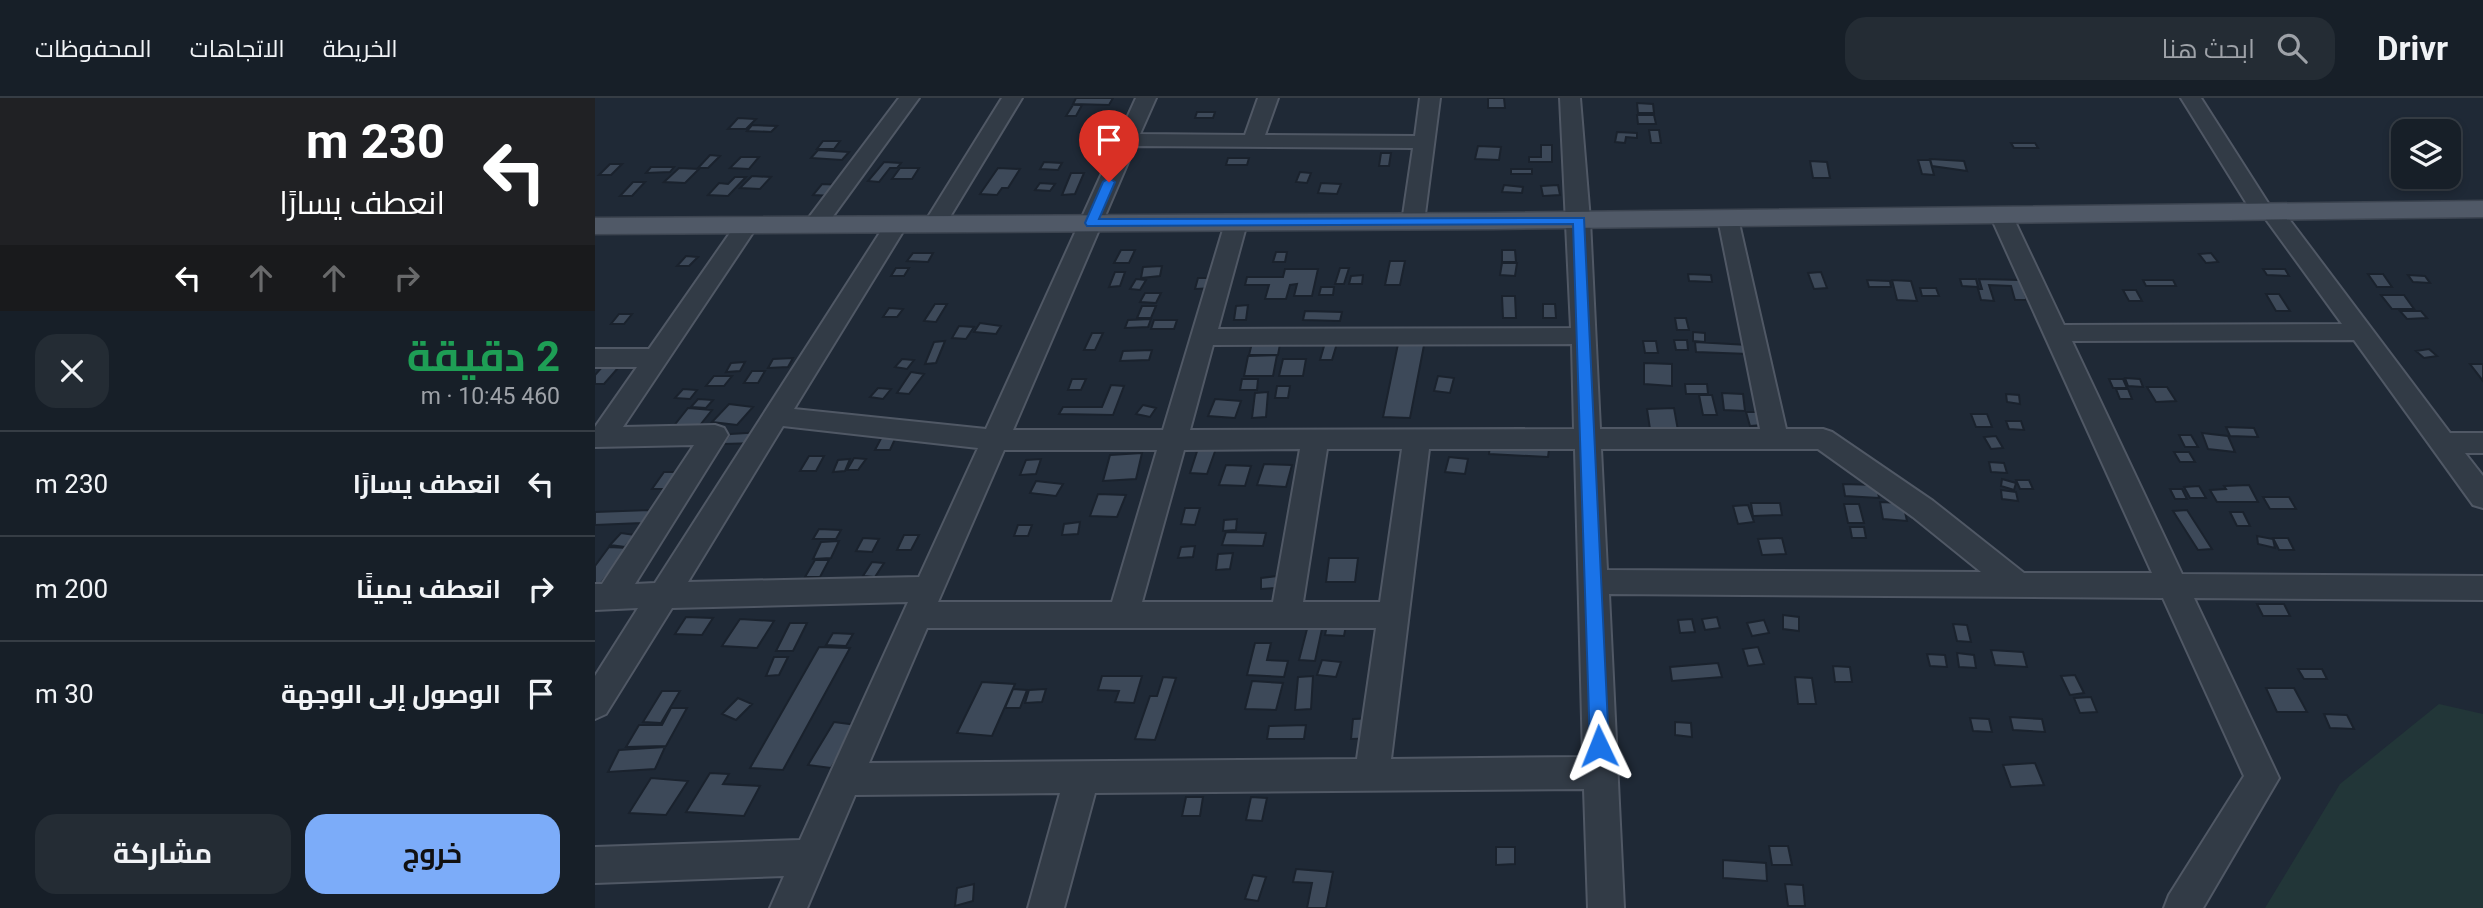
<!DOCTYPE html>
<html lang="ar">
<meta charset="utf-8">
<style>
body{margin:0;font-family:Roboto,Cairo,sans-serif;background:#242c34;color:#f1f3f6;direction:rtl;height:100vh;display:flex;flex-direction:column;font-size:26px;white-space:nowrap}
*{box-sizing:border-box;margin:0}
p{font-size:23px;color:#9ea2a8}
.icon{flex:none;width:38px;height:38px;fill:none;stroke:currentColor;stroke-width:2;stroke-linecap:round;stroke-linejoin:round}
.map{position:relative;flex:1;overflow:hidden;direction:ltr}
.panel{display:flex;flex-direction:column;background:#171f28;width:595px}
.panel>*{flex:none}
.guide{background:#202124;color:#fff;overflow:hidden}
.buttons{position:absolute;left:1796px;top:21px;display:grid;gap:14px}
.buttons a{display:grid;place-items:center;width:70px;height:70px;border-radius:14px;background:#171f28;box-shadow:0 4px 10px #0003,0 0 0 2px #363d45;font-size:35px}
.pin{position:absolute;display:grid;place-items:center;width:60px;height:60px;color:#fff;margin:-72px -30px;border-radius:50% 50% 50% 0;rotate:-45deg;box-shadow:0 0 7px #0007}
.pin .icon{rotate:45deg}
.me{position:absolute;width:77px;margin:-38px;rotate:358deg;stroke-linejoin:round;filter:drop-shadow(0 0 5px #0008)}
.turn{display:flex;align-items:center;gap:24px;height:147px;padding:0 35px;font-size:32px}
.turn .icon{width:91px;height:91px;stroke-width:2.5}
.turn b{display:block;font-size:49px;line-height:60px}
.lanes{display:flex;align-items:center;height:66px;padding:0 35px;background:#0003;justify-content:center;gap:35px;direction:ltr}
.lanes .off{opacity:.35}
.round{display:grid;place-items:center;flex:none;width:74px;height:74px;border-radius:21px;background:#242c34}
.headline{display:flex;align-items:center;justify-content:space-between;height:119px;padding:0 35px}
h1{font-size:42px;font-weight:700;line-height:52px;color:#1e9e55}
.cta{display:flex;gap:14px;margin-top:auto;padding:14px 35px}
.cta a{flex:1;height:80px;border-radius:21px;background:#7cacf9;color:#111;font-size:28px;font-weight:700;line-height:80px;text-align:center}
.cta a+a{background:#242c34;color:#f1f3f6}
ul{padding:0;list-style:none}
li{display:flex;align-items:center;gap:21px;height:105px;padding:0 35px;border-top:2px solid #363d45}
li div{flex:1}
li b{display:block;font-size:26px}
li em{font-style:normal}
header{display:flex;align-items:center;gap:42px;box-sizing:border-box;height:98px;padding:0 35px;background:#171f28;border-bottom:2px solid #363d45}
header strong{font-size:33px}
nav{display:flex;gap:38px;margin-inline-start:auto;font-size:24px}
.search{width:490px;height:63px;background:#242c34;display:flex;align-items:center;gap:18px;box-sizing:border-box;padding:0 24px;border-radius:21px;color:#9ea2a8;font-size:26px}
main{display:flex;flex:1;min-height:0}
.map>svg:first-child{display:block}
.green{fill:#223638}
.building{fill:#3d4959;stroke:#1a222d;stroke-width:2}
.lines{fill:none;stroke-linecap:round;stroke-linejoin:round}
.minor-casing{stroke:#505865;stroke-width:4}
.major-casing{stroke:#3c4450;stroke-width:3}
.minor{fill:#323b46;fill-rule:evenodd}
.major{fill:#505967;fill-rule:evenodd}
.route{fill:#1a73e8;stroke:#114b97;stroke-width:2}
</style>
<header>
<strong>Drivr</strong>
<div class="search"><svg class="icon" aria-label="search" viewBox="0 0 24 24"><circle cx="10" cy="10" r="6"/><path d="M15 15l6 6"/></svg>ابحث هنا</div>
<nav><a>الخريطة</a><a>الاتجاهات</a><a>المحفوظات</a></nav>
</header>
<main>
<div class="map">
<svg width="1888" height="810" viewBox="0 0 1888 810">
<rect width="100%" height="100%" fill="#1f2936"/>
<path class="green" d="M1844 606 1888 616V810H1670L1745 686Z"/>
<path class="building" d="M481 0H518L514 7 478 6Z
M893 0H909L910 10H893Z
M1042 5 1058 6 1059 15H1043Z
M478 7H487L481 18H471Z
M602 14H620L618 20H600Z
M1042 17H1059L1061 26H1043Z
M143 20 161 21 151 31H133Z
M157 27 182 28 176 34 152 33Z
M1054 32H1064L1066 45H1056Z
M1022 34 1042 35V40L1031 39 1030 45 1020 44Z
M228 43H245L239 51H222Z
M1416 45H1440L1443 50H1419Z
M946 47H957V64H934V59H946Z
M883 48 906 49 904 62 880 61Z
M223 52 254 54 247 62 216 60Z
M786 55H796L794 68H784Z
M115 57 125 58 113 70H103Z
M146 59H164L154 71 135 70Z
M633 60H654L652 67H631Z
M1335 61 1369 63 1372 73 1337 68Z
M1323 62H1335L1339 77 1327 76Z
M1215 63 1232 64 1235 80H1218Z
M289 64 306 65 302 70H295L284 84 273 83Z
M449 64 467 65 463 72 445 71Z
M15 66H27L16 77H4Z
M56 69H79L75 74 51 75Z
M84 70 104 71 90 85 69 84Z
M305 70H324L317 81H297Z
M403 70 425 71 413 90H407L402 97 385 96Z
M916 71H937V76H916Z
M705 74 716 75 712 85 701 84Z
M476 75H489L480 96 467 97Z
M157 78 176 79 165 91 145 90Z
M140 79H151L133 98 113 97 124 85 133 86Z
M38 84H50L37 98H25Z
M445 85 460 86 455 93 440 92Z
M726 85 746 86 742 96 723 95Z
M227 86 247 87 238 98 218 97Z
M909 87 928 89 927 95 907 94Z
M963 87 965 97 948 98 946 88Z
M526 152H540L534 165H519Z
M907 152H920L921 164H907Z
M681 154H692L690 164H678Z
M318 155H338L333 164 312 163Z
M1616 155 1623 164 1611 165 1604 156Z
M91 158 103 159 94 168H82Z
M795 163H810L805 187H790Z
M907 165H922L920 178 905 177Z
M567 168 565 178 546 180 548 169Z
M301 170H314L309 178H296Z
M745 170H754L749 186H740Z
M690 171H723L717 198H699L702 186 695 187 691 201H670L674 187H650L652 179H688Z
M1668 171H1690L1694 178 1672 177Z
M520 174H530L525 188 514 189Z
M1226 174 1232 190 1219 191 1213 175Z
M1093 176 1116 177 1117 184 1094 183Z
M1773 176H1788L1797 189H1782Z
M768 177 767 186H754L756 178Z
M1813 177 1830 178 1835 185 1818 184Z
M603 180H623L620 190 600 191Z
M541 181 551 182 545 192 535 191Z
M1365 181H1381L1383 189 1367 188Z
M1384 181 1425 182 1432 202H1420L1416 188 1394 187 1399 203 1386 202 1383 191H1387Z
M1272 182 1295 183 1296 189H1274Z
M1297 182 1316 183 1322 203 1302 202Z
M1548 182H1578L1581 188H1551Z
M726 189H739L738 197H724Z
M1325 190H1341L1344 198H1327Z
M1528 192H1541L1547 203H1534Z
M550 195H566L561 205 545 204Z
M1671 196H1684L1695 213H1681Z
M1786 197H1809L1819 211H1797Z
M907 198H920L921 220H908Z
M340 206H352L341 224 329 223Z
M948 206H960L961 220H948Z
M653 207 651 222H639L641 208Z
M547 208H561L556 220H542Z
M294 210 308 211 302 219H288Z
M710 213 747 214 745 223 708 222Z
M1805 213H1826L1832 220 1812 221Z
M24 216H37L29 226H16Z
M1080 220H1091L1094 232H1082Z
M556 221 553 229 530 230 533 222Z
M559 222H582L579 231H556Z
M385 225 406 228 401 236 379 234Z
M364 228 379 229 371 241 357 240Z
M1098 234 1110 235V244L1098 243Z
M497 235H508L500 252H489Z
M658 241H686L683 257H654Z
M731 241 743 242 737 262H725Z
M804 241 830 242 815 320 788 319Z
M1079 242H1092L1093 252H1081Z
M350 243 341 265 330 266 339 244Z
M1048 243H1061L1063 255H1050Z
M1100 244 1153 247 1154 256 1101 254Z
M1834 251 1842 258 1829 260 1821 253Z
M557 252 554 262 525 263 528 253Z
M682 257 678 278H649L653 258Z
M198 260 193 269 173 270 178 261Z
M307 261 319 262 312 271 300 269Z
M688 261H711L708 278H684Z
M150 264 145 273 131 274 136 265Z
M1049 265 1077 266V288L1049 286Z
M1875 266H1888V283Z
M7 269 23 270 9 286H0V277Z
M157 273H170L163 285H149Z
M316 274 329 276 314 296 302 295Z
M119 278H137L129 288H111Z
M843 278 859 280 855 295 839 293Z
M1530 280 1545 281 1548 289 1533 288Z
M477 281H491L486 292H473Z
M647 281H663L662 292H645Z
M1514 281H1528L1532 290H1518Z
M1090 286H1112L1113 296H1091Z
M516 287 529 288 518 317 464 316 468 309H507Z
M682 288H695L693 300H680Z
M1552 289H1572L1581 303 1561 304Z
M283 290 296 291 288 301 275 299Z
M88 291 102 292 95 301 80 300Z
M1521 291H1533L1537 301H1525Z
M673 294 671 319 657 320 660 295Z
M1127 295 1148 296 1150 313 1129 312Z
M1411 296 1424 297 1425 306 1412 304Z
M1104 297H1117L1122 317H1108Z
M103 301 118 302 111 310 96 309Z
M620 301 646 303 640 320 613 318Z
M134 306 158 309 142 327 117 324Z
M548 307 561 310 555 319 541 316Z
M93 310 117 312 98 336 74 334Z
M1079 310 1084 338H1056L1052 311Z
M1151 314H1164L1168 327 1155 328Z
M1376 316H1392L1397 329H1381Z
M1411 323H1426L1429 332 1414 331Z
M306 328 295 352H280L292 329Z
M1631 329 1659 330 1663 339 1635 338Z
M169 334 163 345 128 346 135 336Z
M1607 335 1633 338 1640 354 1613 351Z
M1584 337H1596L1603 349H1590Z
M1401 338 1408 350 1396 351 1389 339Z
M606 341 624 342 612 376 595 375Z
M895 347 954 351 953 359 894 356Z
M1579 354H1594L1600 364H1585Z
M547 355 541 381 508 383 515 357Z
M214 358H229L221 373H205Z
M854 359 873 361 870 376 850 374Z
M259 360 271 361 263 372H252Z
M255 361 250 373 238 374 243 362Z
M446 361 441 376 425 377 431 362Z
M1394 364 1409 365 1412 375 1396 374Z
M669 366 697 367 691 389 662 387Z
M631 367 656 368 650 388 624 387Z
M69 374H81L69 391H57Z
M1407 381 1421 385 1419 392 1406 388Z
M1421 382H1434L1438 391H1425Z
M441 383 468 386 461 398 435 395Z
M1248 386 1282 387 1284 400 1250 398Z
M1654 387 1663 404H1622L1615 392 1631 391 1629 388Z
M1604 388 1611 400H1595L1589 389Z
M1575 391H1587L1592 401H1580Z
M1406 392 1421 394 1423 403 1407 401Z
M503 396 531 397 522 419 495 418Z
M1668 399H1694L1701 411H1675Z
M1285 404 1308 405 1312 423 1288 421Z
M1156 405H1185L1187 417 1158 418Z
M1249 406H1264L1269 425H1253Z
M1153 407 1159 424 1143 426 1138 408Z
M590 410H605L600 427 586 426Z
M55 412 47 425 0 427V414Z
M1592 412 1617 451 1603 452 1578 413Z
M1635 414H1648L1655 428H1642Z
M642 421 641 432 628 433 629 422Z
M485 424 483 436 467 437 469 426Z
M423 427H437L433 438H419Z
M1255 429H1269L1271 440H1257Z
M224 431 246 432 241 441H218Z
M631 434 671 435 668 448 627 447Z
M26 435 40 437 30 449 15 447Z
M309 437H324L316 452H302Z
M1662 438 1678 441 1680 450 1663 446Z
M268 440 284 441 277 454 261 453Z
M1187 440 1191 456 1167 457 1163 441Z
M1678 440H1693L1699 452H1684Z
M244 443 236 460 218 461 226 444Z
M600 448 598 459 583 460 586 449Z
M14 449 33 450 0 493V468Z
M638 455 635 471 621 472 623 456Z
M734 460H763L760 484H731Z
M220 462H234L225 479H210Z
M277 464 289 465 280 479 268 478Z
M682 478 680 490 666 491V480Z
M1662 506H1689L1695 518H1668Z
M1188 517 1204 519V533L1188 531Z
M91 519 118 520 107 537 80 536Z
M1122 519 1125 530 1110 532 1107 521Z
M145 521 179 523 162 550 127 548Z
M1097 521 1100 534 1085 535 1083 522Z
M733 522H752L749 538 730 537Z
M1169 522 1174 535 1157 538 1152 525Z
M195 525H212L198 553H181Z
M1358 526 1372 527 1376 544 1362 543Z
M712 531H727L720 563 704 562Z
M238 535 258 536 251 548 231 547Z
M660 545H676L672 562 693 563 689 579 652 577Z
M224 549 255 550 188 672 155 670Z
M1163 549 1169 566 1153 568 1148 551Z
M1396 552 1428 554 1432 569 1400 567Z
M1362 555 1379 557 1381 570 1364 569Z
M1332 556 1350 557 1352 569 1335 568Z
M179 559H193L184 577 171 578Z
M727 562 746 564 741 579 722 577Z
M1123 565 1127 579 1077 583 1075 569Z
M1238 568 1255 569 1257 584H1240Z
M1703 571H1727L1732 581H1709Z
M1480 577 1489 595 1475 597 1466 578Z
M507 578H547L539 605 520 604 524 593 503 592Z
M718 578 716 611 700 612 703 579Z
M568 579 581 580 560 642 540 641 555 598H562Z
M1200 579 1217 580 1221 606H1203Z
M657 583 688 585 681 612 650 611Z
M387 584 420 586 397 638 362 635Z
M1671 590H1699L1712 614H1682Z
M418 591 432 592 425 610H410Z
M451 591 447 604 430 605 434 592Z
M67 593H85L66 625 48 624Z
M1496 599 1502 614 1485 615 1479 600Z
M143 600 157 606 141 622 127 616Z
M76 610H92L71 648 31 649 44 627H67Z
M1729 616 1752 617 1759 631 1735 630Z
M1415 619 1447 621 1450 634 1418 632Z
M786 620 785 640 756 641 758 621Z
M1375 620 1394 621 1397 634 1378 633Z
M239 624 262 627 236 670 213 667Z
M1080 624 1096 625 1097 639 1080 637Z
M711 627 709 641H672L674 628Z
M70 649 60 671 13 674 24 652Z
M1440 665 1449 687 1416 689 1408 667Z
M115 675 134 676 128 686 165 688 149 718 91 714Z
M56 680 93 683 71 717 34 715Z
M591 699H608L605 718H587Z
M656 699 672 700 667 723 651 722Z
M1174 748H1193L1197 767H1177Z
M901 749H920V766L901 767Z
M1128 762 1171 765 1172 783 1128 780Z
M701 771 738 774 731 810H712L717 785 698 784Z
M658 777 671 779 663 803 650 801Z
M379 786 378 803 360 808 362 790Z
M1190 786 1208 787 1210 808H1193Z"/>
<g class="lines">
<defs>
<path id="minor" d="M304 0H324L228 132H212L209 127 212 122Z
M407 0H427L347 132H331L328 127Z
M541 0H561L545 36 650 37 663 0H683L670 37 820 38 825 0H845L829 124 826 129H810L807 124 818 50 540 48 418 332H568L630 125 633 120H649L652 125 623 231 976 230 965 0H985L995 122 1005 331H1165L1123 121 1126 116H1142L1191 331H1228L1237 334 1338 403 1429 475H1557L1395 117 1398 112H1414L1417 117 1469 227 1747 226 1670 120 1660 119 1586 0H1606L1675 108 1685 109 1855 335H1888V355H1870L1888 378V410L1878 407 1759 242 1477 243 1587 476 1888 478V502L1599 500 1684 680 1608 810H1569L1574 797 1649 678 1568 500 1014 496 1029 810H993L989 691 500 695 469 810H433L465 695 260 697 212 810H175L189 778 0 785V749L205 742 313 504 77 510 11 616 0 621V578L43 510 0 512V486H7L99 347 0 349V329L42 269H0V251H54L144 122H160L163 127 28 329 120 327 129 330 133 337 40 486 60 485 293 122H309L312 127 199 311 391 331ZM977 246 979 331 595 332 618 247ZM188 328 383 350 324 479 93 484ZM705 351 678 504H547L589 352ZM732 351H807L785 504H708ZM834 351H980L988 659 796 661ZM1006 351H1223L1318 419 1386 474 1012 472ZM409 352H562L517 504H343ZM332 530H781L762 661 274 665Z"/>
<path id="major" d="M1888 103V119L898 131 0 136V120L898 115Z"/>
</defs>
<use href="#minor" class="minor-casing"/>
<use href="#major" class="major-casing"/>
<use href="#minor" class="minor"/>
<use href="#major" class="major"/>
</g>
<path class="route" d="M514 80 520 84 504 121 989 120 1014 648 1011 654 1004 657 998 654 995 648 978 126 492 128 490 125 508 84Z"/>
</svg>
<div class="buttons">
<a><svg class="icon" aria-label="layers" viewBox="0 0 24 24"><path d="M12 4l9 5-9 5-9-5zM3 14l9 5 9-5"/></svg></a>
</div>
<div class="pin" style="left:514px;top:84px;background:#d93025"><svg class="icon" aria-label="arrive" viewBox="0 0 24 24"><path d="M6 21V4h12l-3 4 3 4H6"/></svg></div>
<svg class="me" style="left:1004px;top:648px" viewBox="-20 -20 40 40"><path d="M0-17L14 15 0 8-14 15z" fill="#1a73e8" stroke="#fff" stroke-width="4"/></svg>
</div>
<section class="panel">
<div class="guide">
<div class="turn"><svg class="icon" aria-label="left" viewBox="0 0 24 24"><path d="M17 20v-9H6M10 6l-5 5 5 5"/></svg><div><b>230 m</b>انعطف يسارًا</div></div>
<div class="lanes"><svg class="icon" aria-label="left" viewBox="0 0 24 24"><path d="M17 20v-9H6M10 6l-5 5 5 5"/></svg><svg class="icon off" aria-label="ahead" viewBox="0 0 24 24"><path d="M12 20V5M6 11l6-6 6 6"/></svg><svg class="icon off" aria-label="ahead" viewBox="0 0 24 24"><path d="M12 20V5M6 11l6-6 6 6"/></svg><svg class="icon off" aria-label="right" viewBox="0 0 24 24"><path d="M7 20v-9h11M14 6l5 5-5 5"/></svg></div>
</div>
<div class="headline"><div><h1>2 دقيقة</h1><p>460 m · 10:45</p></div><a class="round"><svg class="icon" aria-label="close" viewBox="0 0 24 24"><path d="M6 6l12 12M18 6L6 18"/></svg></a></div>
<ul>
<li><svg class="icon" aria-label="left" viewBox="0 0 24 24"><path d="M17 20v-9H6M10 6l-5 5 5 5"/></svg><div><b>انعطف يسارًا</b></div><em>230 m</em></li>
<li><svg class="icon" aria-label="right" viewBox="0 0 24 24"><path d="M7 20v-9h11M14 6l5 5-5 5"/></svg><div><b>انعطف يمينًا</b></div><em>200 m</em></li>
<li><svg class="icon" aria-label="arrive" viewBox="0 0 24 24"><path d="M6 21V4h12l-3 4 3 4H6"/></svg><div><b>الوصول إلى الوجهة</b></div><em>30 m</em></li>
</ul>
<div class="cta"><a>خروج</a><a>مشاركة</a></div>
</section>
</main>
